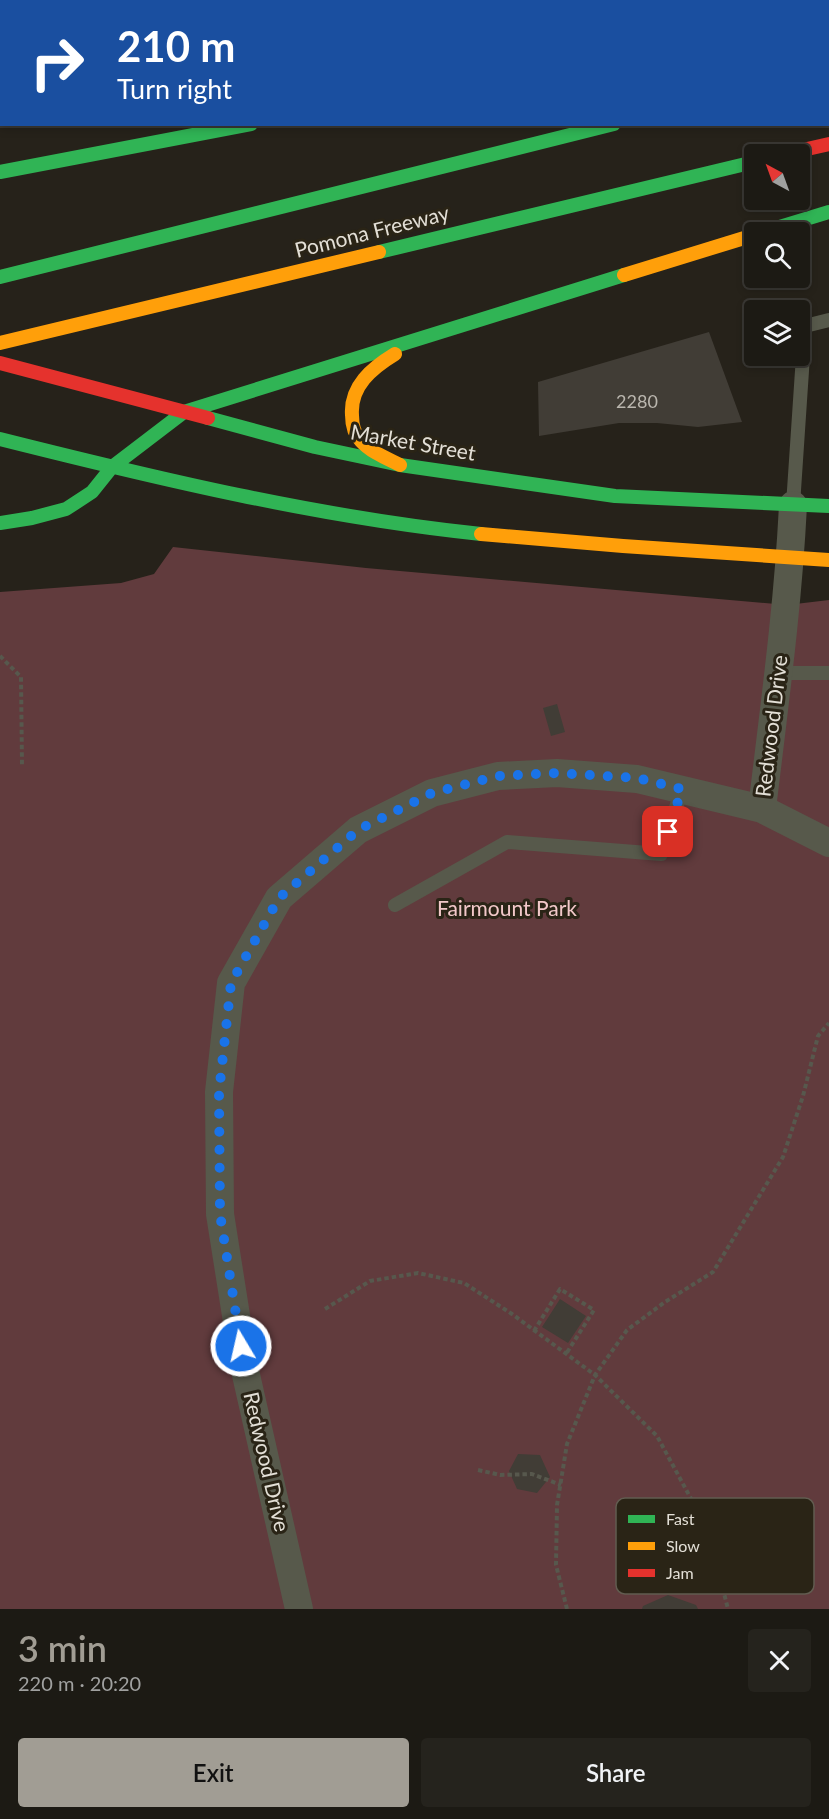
<!DOCTYPE html>
<meta charset="utf-8">
<style>
body{margin:0;font-family:Lato,sans-serif;background:#25231d;color:#f1f3f6;height:100vh;display:flex;flex-direction:column;font-size:22px;white-space:nowrap}
*{box-sizing:border-box;margin:0}
p{font-size:20px;color:#a0a1a0}
.icon{flex:none;width:33px;height:33px;fill:none;stroke:currentColor;stroke-width:2;stroke-linecap:round;stroke-linejoin:round}
.map{position:relative;height:1609px;overflow:hidden}
.drawer{display:flex;flex-direction:column;background:#1c1a14;flex:1}
.drawer>*{flex:none}
.top-card{position:absolute;left:0px;top:0px;width:830px;height:126px;box-shadow:0 3px 9px #0003,0 0 0 2px #3a3834;background:#1a4fa0;color:#fff;overflow:hidden}
.needle{width:39px;rotate:319deg}
.controls{position:absolute;left:744px;top:144px;display:grid;gap:12px}
.controls a{display:grid;place-items:center;width:66px;height:66px;border-radius:6px;background:#1c1a14;box-shadow:0 3px 9px #0003,0 0 0 2px #3a3834;font-size:30px}
.pin{position:absolute;display:grid;place-items:center;width:51px;height:51px;color:#fff;margin:-26px;border-radius:12px;box-shadow:0 3px 9px #0006}
.me{position:absolute;width:66px;margin:-33px;rotate:351deg;stroke-linejoin:round;filter:drop-shadow(0 0 4px #0008)}
.turn{display:flex;align-items:center;gap:21px;height:126px;padding:0 18px;font-size:27px}
.turn .icon{width:78px;height:78px;stroke-width:2.5}
.turn b{display:block;font-size:42px;line-height:51px}
.round{display:grid;place-items:center;flex:none;width:63px;height:63px;border-radius:6px;background:#25231d}
.overview{display:flex;align-items:center;justify-content:space-between;height:102px;padding:0 18px}
h1{font-size:36px;font-weight:600;line-height:45px;color:#a19d94}
.cta{display:flex;gap:12px;margin-top:auto;padding:12px 18px}
.cta a{flex:1;height:69px;border-radius:6px;background:#a19d94;color:#111;font-size:24px;font-weight:600;line-height:69px;text-align:center}
.cta a+a{background:#25231d;color:#f1f3f6}
.map>svg:first-child{display:block}
.green{fill:#613b3d}
.building{fill:#413d36}
.lines{fill:none;stroke-linecap:round;stroke-linejoin:round}
.path{stroke:#57584d;stroke-width:4;stroke-dasharray:4.5 3;stroke-linecap:butt}
.lane{stroke:#57594b;stroke-width:14}
.street{stroke:#57594b;stroke-width:28}
.fast{stroke:#30b455;stroke-width:14}
.slow{stroke:#ff9f0a;stroke-width:14}
.jam{stroke:#e5322d;stroke-width:14}
.route{stroke:#1a73e8;stroke-width:10;stroke-dasharray:0 18}
.labels{text-anchor:middle;stroke-width:6;stroke-linejoin:round;paint-order:stroke}
.number-label{font-size:18px;fill:#bab6ae}
.street-label{font-size:21px;fill:#e3dfd6;stroke:#2a2416}
.park-label{font-size:21px;fill:#f2c8c9;stroke:#2a2416}
.key{fill:#2a2416;stroke:#625c50;stroke-width:1.5}
.key-label{font-size:16px;fill:#e3dfd6}
</style>
<div class="map">
<svg width="829" height="1609" viewBox="0 0 829 1609">
<rect width="100%" height="100%" fill="#26221a"/>
<path class="green" d="M173 547 366 568 787 605 829 600V1609H0V592L121 583 154 574Z"/>
<path class="building" d="M709 332 742 422 698 427 657 423H619L539 436 538 382Z
M557 704 565 732 551 736 543 708Z
M560 1299 586 1316 568 1343 542 1327Z
M518 1454 540 1455 550 1477 537 1493 517 1489 509 1471Z
M668 1595 696 1605 698 1609H642L643 1606Z"/>
<g class="lines">
<path class="path" d="M0 656 21 677 22 765
M325 1309 370 1281 418 1273 464 1283 512 1314 595 1375 657 1436 708 1530 728 1609
M534 1331 560 1289 594 1310 566 1354
M478 1470 500 1475 532 1474 561 1485
M567 1609 556 1565 557 1505 567 1444 595 1375 627 1330 665 1302 713 1272 783 1157 803 1096 818 1036 829 1023"/>
<path class="lane" d="M793 505 805 326 829 320
M778 673H829
M395 905 507 842 661 854 682 789"/>
<path class="street" d="M247 2 256 0
M0 43H2
M762 809C774 708 788 607 793 505
M299 1609 244 1366 220 1214 219 1092 231 983 279 898 358 830 432 793 498 776 557 773 637 779 762 809 829 843"/>
<path class="fast" d="M828 16H829
M828 72 829 71
M0 172 251 124
M763 232 829 212
M379 252 754 162
M0 277 614 124
M208 418 315 447 400 465 615 496 829 506
M0 439C159 479 318 517 481 534
M0 523 32 518 66 509 92 492 112 467 184 412 624 275"/>
<path class="slow" d="M624 275 754 235
M0 343 379 252
M395 354C372 368 350 386 352 415 352 424 354 434 361 441 371 452 386 458 400 465
M481 534 623 546 829 560"/>
<path class="jam" d="M785 154 829 144
M0 363 208 418"/>
</g>
<g class="lines">
<path class="route" d="M241 1346 220 1214 219 1092 231 983 279 898 358 830 432 793 498 776 557 773 637 778 682 789 668 832"/>
</g>
<g class="labels">
<g class="number-label">
<text x="637" y="408">2280</text>
</g>
<g class="street-label">
<text transform="translate(372 232) rotate(-14)" y="7">Pomona Freeway</text>
<text transform="translate(413 443) rotate(10)" y="7">Market Street</text>
<text transform="translate(772 726) rotate(-83)" y="7">Redwood Drive</text>
<text transform="translate(266 1462) rotate(77)" y="7">Redwood Drive</text>
</g>
<g class="park-label">
<text x="507" y="916">Fairmount Park</text>
</g>
</g>
<rect x="616" y="1498" width="198" height="96" rx="9" class="key"/>
<rect x="628" y="1515" width="27" height="8" fill="#30b455"/>
<rect x="628" y="1542" width="27" height="8" fill="#ff9f0a"/>
<rect x="628" y="1569" width="27" height="8" fill="#e5322d"/>
<g class="key-label">
<text x="666" y="1525">Fast</text>
<text x="666" y="1552">Slow</text>
<text x="666" y="1579">Jam</text>
</g>
</svg>
<div class="controls">
<a><svg class="needle" viewBox="-14 -14 28 28"><path d="M0-13l5 13h-10z" fill="#e53935"/><path d="M0 13l5-13h-10z" fill="#a0a1a0"/></svg></a>
<a><svg class="icon" aria-label="search" viewBox="0 0 24 24"><circle cx="10" cy="10" r="6"/><path d="M15 15l6 6"/></svg></a>
<a><svg class="icon" aria-label="layers" viewBox="0 0 24 24"><path d="M12 4l9 5-9 5-9-5zM3 14l9 5 9-5"/></svg></a>
</div>
<div class="pin" style="left:668px;top:832px;background:#d93025"><svg class="icon" aria-label="arrive" viewBox="0 0 24 24"><path d="M6 21V4h12l-3 4 3 4H6"/></svg></div>
<svg class="me" style="left:241px;top:1346px" viewBox="-20 -20 40 40"><circle r="17" fill="#1a73e8" stroke="#fff" stroke-width="3"/><path d="M0-11L8 9 0 5-8 9z" fill="#fff"/></svg>
<div class="top-card">
<div class="turn"><svg class="icon" aria-label="right" viewBox="0 0 24 24"><path d="M7 20v-9h11M14 6l5 5-5 5"/></svg><div><b>210 m</b>Turn right</div></div>
</div>
</div>
<section class="drawer">
<div class="overview"><div><h1>3 min</h1><p>220 m · 20:20</p></div><a class="round"><svg class="icon" aria-label="close" viewBox="0 0 24 24"><path d="M6 6l12 12M18 6L6 18"/></svg></a></div>
<div class="cta"><a>Exit</a><a>Share</a></div>
</section>
